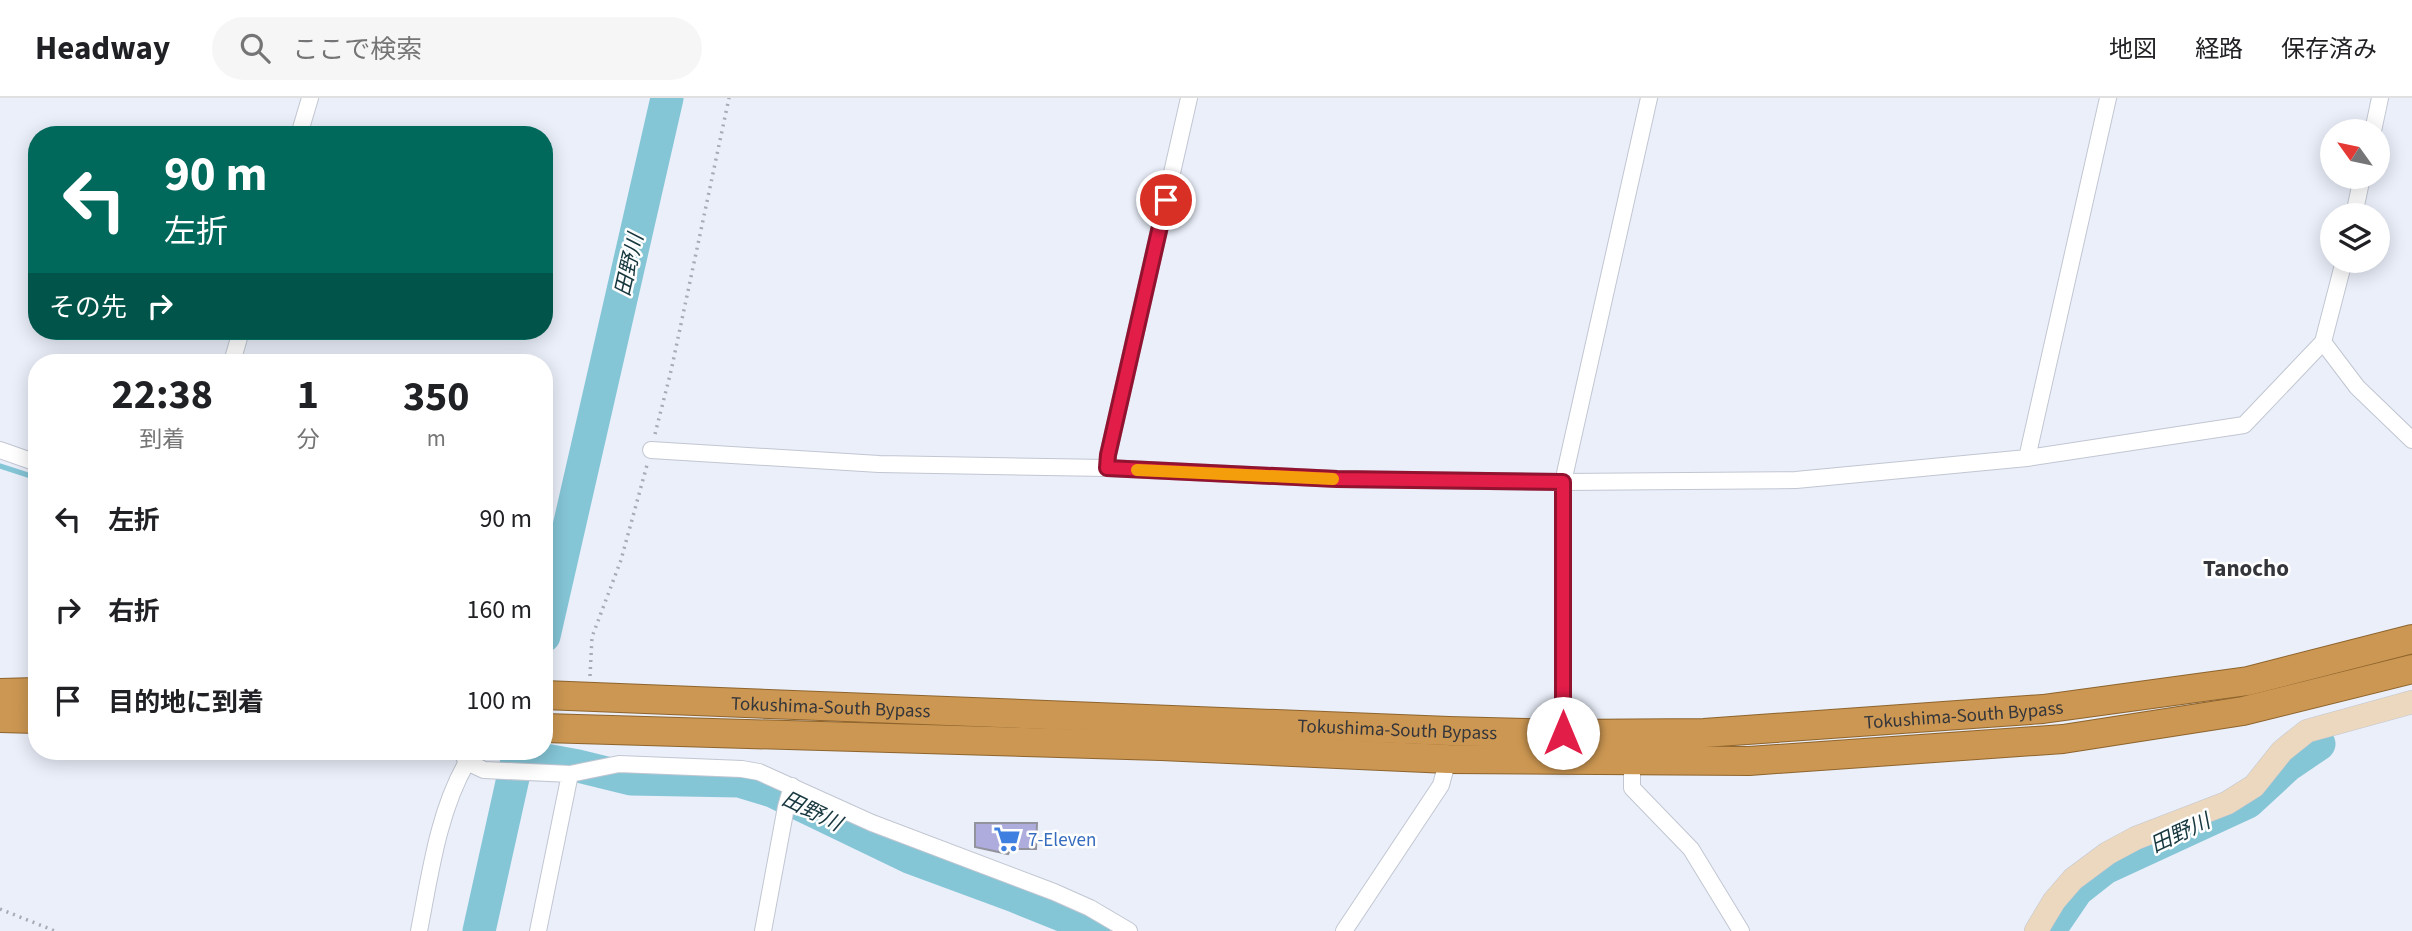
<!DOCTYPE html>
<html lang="ja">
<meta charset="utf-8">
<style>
body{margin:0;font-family:"Source Sans 3","Noto Sans JP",sans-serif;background:#f6f6f6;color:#202124;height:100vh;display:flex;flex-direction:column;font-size:26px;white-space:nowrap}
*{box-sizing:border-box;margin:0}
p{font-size:23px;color:#757577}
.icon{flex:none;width:38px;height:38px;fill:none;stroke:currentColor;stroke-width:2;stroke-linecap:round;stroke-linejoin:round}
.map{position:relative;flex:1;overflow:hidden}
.panel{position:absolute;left:28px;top:256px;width:525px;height:406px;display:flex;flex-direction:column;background:#fff;border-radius:28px;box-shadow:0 4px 18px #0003}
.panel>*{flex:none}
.hud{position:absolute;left:28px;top:28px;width:525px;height:214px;border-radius:28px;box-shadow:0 4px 18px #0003;background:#00695c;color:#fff;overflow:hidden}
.needle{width:46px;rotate:303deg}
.tools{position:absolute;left:2320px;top:21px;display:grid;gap:14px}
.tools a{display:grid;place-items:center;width:70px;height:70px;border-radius:50%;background:#fff;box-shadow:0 4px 18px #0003;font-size:35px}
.pin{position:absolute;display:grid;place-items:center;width:60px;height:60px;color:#fff;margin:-30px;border:4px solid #fff;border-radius:50%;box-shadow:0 2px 7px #0007}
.me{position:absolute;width:77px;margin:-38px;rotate:0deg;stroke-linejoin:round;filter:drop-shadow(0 0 5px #0008)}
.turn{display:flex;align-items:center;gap:24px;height:147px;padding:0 21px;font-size:32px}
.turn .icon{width:91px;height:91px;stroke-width:2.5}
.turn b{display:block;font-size:49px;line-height:60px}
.then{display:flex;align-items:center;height:66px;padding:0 21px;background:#0003;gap:14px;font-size:26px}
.eta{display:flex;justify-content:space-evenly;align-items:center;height:119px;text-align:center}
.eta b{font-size:42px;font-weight:700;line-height:49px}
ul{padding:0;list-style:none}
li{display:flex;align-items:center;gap:21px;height:91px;padding:0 21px}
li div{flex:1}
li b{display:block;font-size:26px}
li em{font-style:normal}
header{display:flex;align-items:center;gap:42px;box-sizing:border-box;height:98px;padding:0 35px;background:#fff;border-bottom:2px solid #e0e0e0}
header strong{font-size:33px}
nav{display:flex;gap:38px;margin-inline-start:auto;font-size:24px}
.search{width:490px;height:63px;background:#f6f6f6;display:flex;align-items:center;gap:18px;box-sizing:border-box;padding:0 24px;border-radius:38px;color:#757577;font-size:26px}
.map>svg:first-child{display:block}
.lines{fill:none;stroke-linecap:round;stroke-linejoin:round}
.stream{stroke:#84c5d6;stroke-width:5}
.river{stroke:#84c5d6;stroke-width:33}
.building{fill:#adacdd;stroke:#93939e;stroke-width:2}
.minor-casing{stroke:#c1c6d1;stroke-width:18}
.secondary-casing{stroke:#c1c6d1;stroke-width:24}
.trunk-casing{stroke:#8e642d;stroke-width:30}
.path{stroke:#a7abb4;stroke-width:3.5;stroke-dasharray:2 5;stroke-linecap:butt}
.minor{stroke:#fff;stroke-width:16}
.secondary{stroke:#ecd8be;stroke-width:23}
.trunk{stroke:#cc9752;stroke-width:28}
.route-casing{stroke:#92132f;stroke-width:18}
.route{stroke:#e11d48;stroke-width:12}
.slow{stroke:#f59e0b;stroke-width:12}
.labels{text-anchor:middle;stroke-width:5;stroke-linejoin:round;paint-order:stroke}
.street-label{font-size:19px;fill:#34363b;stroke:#fff}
.shop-label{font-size:19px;fill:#366cbe;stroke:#fff;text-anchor:start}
.water-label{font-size:21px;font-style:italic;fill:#17373f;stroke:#fff}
.quarter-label{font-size:23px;font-weight:bold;fill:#34363b;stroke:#fff}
</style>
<header>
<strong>Headway</strong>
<div class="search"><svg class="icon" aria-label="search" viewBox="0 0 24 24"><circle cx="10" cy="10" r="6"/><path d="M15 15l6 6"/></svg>ここで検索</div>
<nav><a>地図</a><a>経路</a><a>保存済み</a></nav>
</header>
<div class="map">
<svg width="2412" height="833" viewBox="0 0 2412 833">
<rect width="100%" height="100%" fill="#eaeffa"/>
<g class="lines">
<path class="stream" d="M0 368 37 380"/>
<path class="river" d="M544 538 667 0
M518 657 578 668 631 681 739 683 772 693 909 759 1012 797 1079 824 1094 833
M479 833 519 653
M2049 833 2077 792 2105 770 2248 704 2288 667 2319 646"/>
</g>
<path class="building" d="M975 725H1037L1036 751H1011L1008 756 975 749Z"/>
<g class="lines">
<defs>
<path id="minor" d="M2373 33 2380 0
M299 37 310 0
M2354 117 2362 79
M2323 244 2357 289 2412 342
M232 264 241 233
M0 352 37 365
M651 352 879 366 1107 370 1337 381 1563 384 1796 382 2027 360 2244 327 2323 244 2344 163
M2027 360 2108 0
M1107 370 1108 357 1189 0
M1563 636V384L1649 0
M461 653 467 664 484 672 570 676 619 666 742 671 759 674 872 725 1054 794 1090 810 1129 833
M1632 662V690L1691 751 1741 833
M419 833C430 777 438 714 467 664
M538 833 570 676
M763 833 786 709 792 688
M1344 833 1441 687 1448 661"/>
<path id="secondary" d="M2036 833 2054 803 2073 781 2108 755 2136 740 2227 705 2254 688 2282 653 2307 633 2412 604"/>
<g id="trunk">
<path d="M0 595 37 594"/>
<path id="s1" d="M544 597 1449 633 1563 636 1704 635 2043 611 2248 583 2412 541"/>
<path d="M0 620 37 621"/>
<path d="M544 630 1161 648 1448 661 1749 663 2063 641 2243 613 2412 571"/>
</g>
</defs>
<use href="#minor" class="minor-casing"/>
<use href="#secondary" class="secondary-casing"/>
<use href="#trunk" class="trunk-casing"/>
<path class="path" d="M655 336 671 273 729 0
M590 578 592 539 621 462 647 367
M0 811 55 833"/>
<use href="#minor" class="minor"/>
<use href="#secondary" class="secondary"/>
<use href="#trunk" class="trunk"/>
</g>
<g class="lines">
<defs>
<path id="route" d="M1166 102 1108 357 1107 370 1337 381 1563 384V635"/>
</defs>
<use href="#route" class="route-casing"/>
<use href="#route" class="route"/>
<path class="slow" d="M1137 372 1333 381"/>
</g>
<defs>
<symbol id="supermarket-bare" viewBox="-9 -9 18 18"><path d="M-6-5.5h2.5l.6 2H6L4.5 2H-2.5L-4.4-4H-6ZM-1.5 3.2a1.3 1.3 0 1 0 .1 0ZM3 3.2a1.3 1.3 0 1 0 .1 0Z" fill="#3f7fe0" stroke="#fff" stroke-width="2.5" paint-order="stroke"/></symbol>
</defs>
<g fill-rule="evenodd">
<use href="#supermarket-bare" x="988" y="722" width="38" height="38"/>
</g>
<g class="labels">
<g class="street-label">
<text dy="7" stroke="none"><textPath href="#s1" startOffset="287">Tokushima-South Bypass</textPath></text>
<text dy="7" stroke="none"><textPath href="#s1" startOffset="1421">Tokushima-South Bypass</textPath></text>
<text dy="7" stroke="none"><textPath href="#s1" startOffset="854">Tokushima-South Bypass</textPath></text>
</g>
<g class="shop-label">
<text x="1028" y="748">7-Eleven</text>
</g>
<g class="water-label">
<text transform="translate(629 167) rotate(-77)" y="7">田野川</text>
<text transform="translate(812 713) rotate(26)" y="7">田野川</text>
<text transform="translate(2180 735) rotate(-25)" y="7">田野川</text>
</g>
<g class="quarter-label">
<text x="2246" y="478">Tanocho</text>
</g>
</g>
</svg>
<div class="tools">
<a><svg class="needle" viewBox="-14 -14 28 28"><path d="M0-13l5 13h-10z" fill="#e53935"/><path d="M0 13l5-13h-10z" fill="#757577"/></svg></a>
<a><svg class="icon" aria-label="layers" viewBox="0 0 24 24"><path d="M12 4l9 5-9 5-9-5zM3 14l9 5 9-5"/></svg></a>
</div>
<div class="pin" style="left:1166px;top:102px;background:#d93025"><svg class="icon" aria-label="arrive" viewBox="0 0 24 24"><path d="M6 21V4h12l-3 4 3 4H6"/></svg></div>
<svg class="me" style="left:1563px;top:635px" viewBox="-20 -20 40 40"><circle r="19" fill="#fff"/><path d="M0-13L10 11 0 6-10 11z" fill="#e11d48"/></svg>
<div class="hud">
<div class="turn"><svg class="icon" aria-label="left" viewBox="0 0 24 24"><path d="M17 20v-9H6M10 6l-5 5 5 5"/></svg><div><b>90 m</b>左折</div></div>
<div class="then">その先<svg class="icon" aria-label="right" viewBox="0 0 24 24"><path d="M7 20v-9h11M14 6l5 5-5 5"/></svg></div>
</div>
<section class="panel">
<div class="eta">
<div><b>22:38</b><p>到着</p></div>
<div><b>1</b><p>分</p></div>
<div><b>350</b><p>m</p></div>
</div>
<ul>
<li><svg class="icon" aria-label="left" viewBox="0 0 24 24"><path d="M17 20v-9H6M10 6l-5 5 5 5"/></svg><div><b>左折</b></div><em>90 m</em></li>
<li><svg class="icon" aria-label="right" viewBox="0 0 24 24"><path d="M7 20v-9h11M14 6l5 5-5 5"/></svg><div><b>右折</b></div><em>160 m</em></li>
<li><svg class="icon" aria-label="arrive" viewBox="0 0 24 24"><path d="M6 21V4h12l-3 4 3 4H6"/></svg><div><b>目的地に到着</b></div><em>100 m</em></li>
</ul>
</section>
</div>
